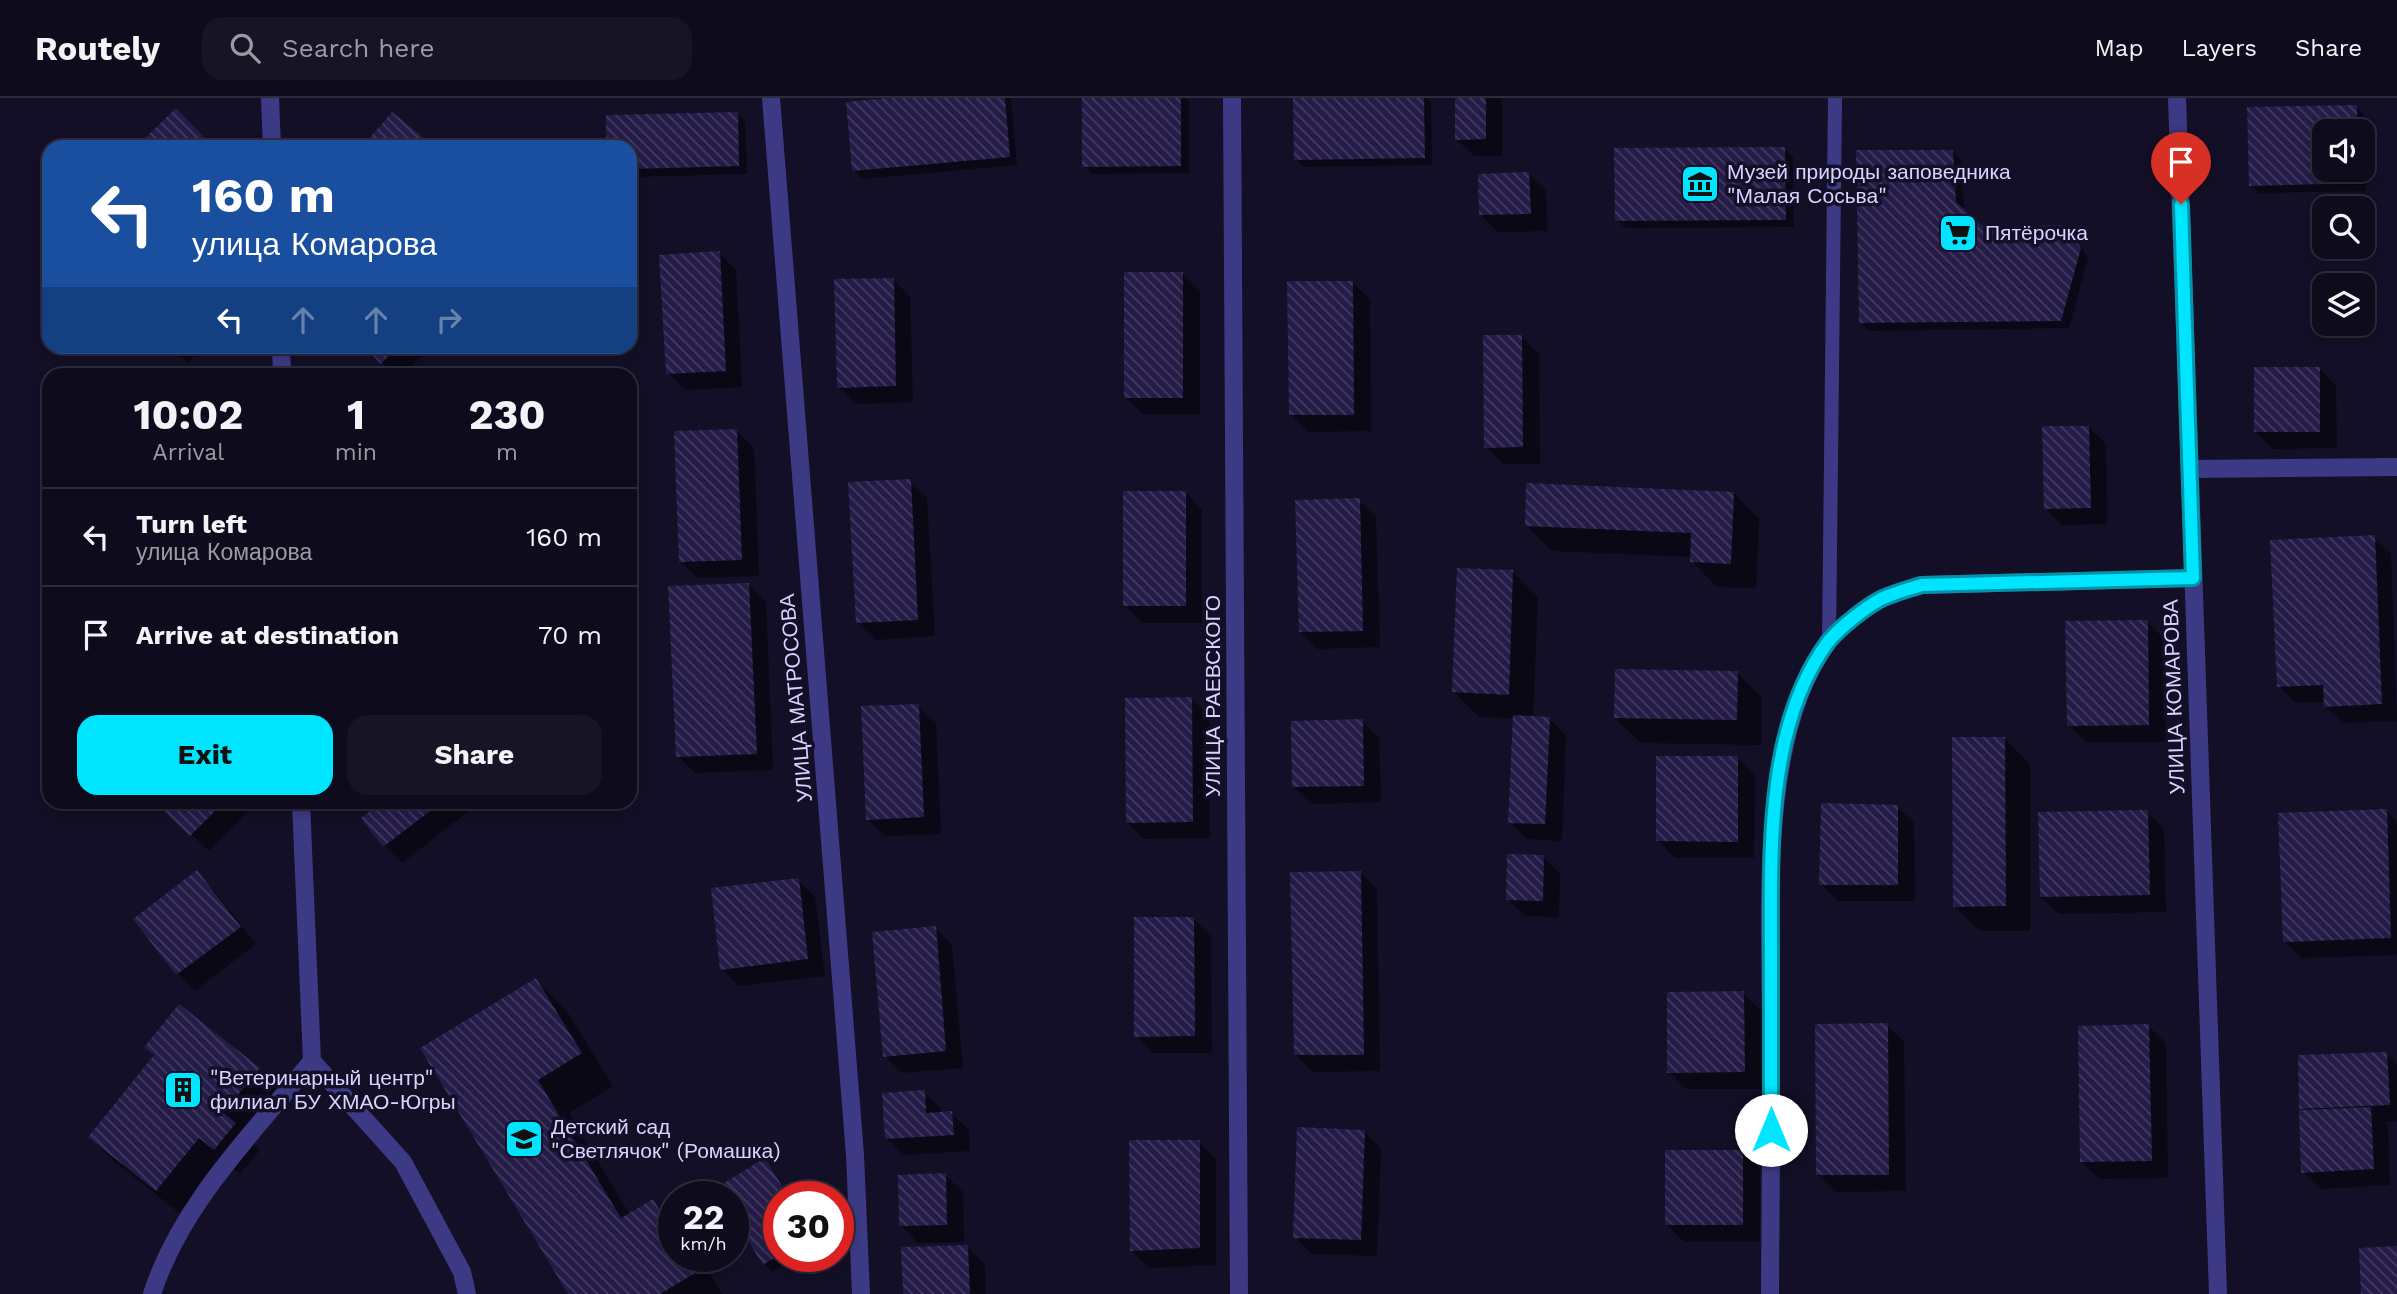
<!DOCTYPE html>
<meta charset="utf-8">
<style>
body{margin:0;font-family:"Work Sans",sans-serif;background:#171425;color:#f1f3f6;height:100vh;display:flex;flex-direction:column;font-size:26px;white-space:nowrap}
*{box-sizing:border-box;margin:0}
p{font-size:23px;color:#9b9ba3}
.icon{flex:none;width:38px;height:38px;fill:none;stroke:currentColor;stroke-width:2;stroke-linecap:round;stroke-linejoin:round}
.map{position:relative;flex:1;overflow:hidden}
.drawer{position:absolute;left:42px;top:270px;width:595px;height:441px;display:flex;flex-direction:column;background:#0e0b1c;border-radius:21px;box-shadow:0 4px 10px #0003,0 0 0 2px #2e2b3b}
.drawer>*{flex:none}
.guide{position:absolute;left:42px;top:42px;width:595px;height:214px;border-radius:21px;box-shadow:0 4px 10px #0003,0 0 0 2px #2e2b3b;background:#1a4fa0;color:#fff;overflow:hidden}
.buttons{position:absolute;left:2312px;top:21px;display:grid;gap:14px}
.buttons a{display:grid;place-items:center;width:63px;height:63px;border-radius:14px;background:#0e0b1c;box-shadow:0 4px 10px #0003,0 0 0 2px #2e2b3b;font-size:35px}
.speed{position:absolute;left:658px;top:1083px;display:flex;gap:14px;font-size:35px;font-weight:700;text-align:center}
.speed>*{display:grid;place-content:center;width:91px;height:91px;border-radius:50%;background:#0e0b1c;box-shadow:0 4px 10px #0003,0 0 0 2px #2e2b3b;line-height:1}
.speed small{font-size:18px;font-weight:400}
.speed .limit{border:10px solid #d22;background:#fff;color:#111}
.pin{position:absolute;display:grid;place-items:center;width:60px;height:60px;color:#fff;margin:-72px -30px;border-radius:50% 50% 50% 0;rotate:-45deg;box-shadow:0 0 7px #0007}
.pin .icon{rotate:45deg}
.me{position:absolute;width:77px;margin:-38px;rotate:0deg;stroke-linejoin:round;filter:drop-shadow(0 0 5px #0008)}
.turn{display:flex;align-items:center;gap:24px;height:147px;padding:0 35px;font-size:32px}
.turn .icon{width:91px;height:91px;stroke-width:2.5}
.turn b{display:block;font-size:49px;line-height:60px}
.lanes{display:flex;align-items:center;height:66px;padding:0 35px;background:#0003;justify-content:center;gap:35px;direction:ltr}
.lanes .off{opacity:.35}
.eta{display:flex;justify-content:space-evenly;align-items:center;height:119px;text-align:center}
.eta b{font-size:42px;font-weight:700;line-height:49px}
.cta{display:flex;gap:14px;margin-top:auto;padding:14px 35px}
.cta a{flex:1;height:80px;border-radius:21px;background:#00e5ff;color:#111;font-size:28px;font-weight:700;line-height:80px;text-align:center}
.cta a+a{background:#171425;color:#f1f3f6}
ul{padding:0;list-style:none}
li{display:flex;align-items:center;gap:21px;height:98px;padding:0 35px;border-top:2px solid #2e2b3b}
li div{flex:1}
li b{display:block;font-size:26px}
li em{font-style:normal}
header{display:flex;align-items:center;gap:42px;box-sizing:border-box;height:98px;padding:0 35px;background:#0e0b1c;border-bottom:2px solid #2e2b3b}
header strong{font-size:33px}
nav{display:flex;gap:38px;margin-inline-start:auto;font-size:24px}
.search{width:490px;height:63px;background:#171425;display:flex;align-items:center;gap:18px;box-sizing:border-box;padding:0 24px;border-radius:21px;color:#9b9ba3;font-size:26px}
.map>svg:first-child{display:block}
.shadow{fill:#0007;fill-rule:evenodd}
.building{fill:url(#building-back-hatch)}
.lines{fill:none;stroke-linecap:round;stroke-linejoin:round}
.service{stroke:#3d3a85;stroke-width:14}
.minor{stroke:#3d3a85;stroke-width:18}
.route-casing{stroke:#0095a6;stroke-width:18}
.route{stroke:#00e5ff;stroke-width:12}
.labels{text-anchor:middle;stroke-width:7;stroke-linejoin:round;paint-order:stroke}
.poi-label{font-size:21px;fill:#d9d4ff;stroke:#130f26;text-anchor:start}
.street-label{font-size:21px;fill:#d9d4ff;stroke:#130f26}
</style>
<header>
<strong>Routely</strong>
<div class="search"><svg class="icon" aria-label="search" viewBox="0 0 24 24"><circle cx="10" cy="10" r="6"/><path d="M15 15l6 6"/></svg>Search here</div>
<nav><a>Map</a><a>Layers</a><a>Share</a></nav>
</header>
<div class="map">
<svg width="2397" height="1196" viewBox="0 0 2397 1196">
<defs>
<pattern id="building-back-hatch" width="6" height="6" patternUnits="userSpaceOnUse" patternTransform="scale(1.75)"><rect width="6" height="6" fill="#241b47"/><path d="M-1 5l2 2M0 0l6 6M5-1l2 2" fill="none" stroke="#433b63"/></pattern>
</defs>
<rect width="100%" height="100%" fill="#130f26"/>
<path class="shadow" d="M908 0H1011L1017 67 862 81 854 72Z
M1084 0H1185L1189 3V75L1092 76 1084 68Z
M1295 0H1427L1431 4 1432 67 1304 69 1296 61Z
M1456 0H1502V58H1474L1456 41Z
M2356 8 2364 17 2366 93 2259 95 2250 87ZM2324 33H2362V72H2324Z
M737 15 745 24 747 76 630 79V49H608Z
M1785 51 1793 59 1794 129 1625 130 1617 122Z
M1953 53 1961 62 1964 113 1984 131 2066 129 2074 137 2088 160 2069 230 1869 233 1861 224Z
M1529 76 1546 93 1547 133 1498 134 1481 117Z
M719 155 736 172 742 289 685 292 668 275Z
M1183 176 1200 193V316H1143L1125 299Z
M893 181 910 199 913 304 856 306 838 289Z
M1352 184 1370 201 1371 333 1308 334 1290 316Z
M1521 238 1539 256 1540 366H1503L1486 349Z
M171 248H204L188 265Z
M365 248H431L405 276H394Z
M2319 270 2336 288 2337 350 2273 351 2256 334Z
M2089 329 2106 346 2107 426 2062 427 2045 410Z
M737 333 754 350 759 478 697 480 680 463Z
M910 383 927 400 935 538 875 542 858 525Z
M1185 394 1202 412V525H1142L1125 508Z
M1734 395 1759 421 1756 490 1717 489 1692 463V459L1552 453 1526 427Z
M1359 402 1376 419 1380 549 1317 551 1300 534Z
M2374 439 2391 456 2397 623 2343 625 2325 608V604L2296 605 2279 588Z
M1513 474 1538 499 1533 620H1549L1566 638 1562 743 1527 741 1510 724 1514 620 1479 619 1454 594Z
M749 486 766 504 773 672 695 675 678 658Z
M2147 523 2164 541 2166 644H2086L2069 627Z
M1737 574 1762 600V647L1641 645 1615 620Z
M1192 601 1209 618 1210 740 1144 741 1127 724Z
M918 608 936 625 941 736 885 738 867 721Z
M1362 623 1379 640 1381 704 1311 706 1294 689Z
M2005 641 2030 666V833H1980L1954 808Z
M1737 660 1755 677 1754 760H1675L1658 743Z
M156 704H245L251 710 209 753Z
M384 704H476L478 706 402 765 385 748 363 720Z
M1897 708 1914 725 1915 803H1838L1821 786Z
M2386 713 2397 724V857L2302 860 2284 843Z
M2147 714 2164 731 2166 814 2059 816 2041 799Z
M1543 759 1560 776 1559 819 1525 818 1508 801Z
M1360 774 1377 792 1380 973 1313 974 1295 956Z
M197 775 214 792 256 846 195 893 178 876 136 822Z
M798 782 815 799 825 878 739 888 722 871Z
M1193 820 1211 838 1212 955H1153L1136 938Z
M935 830 952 847 963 970 902 975 885 958Z
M536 882 568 915 613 988 569 1015 630 1117 653 1103 674 1124V1158H699L722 1196H570L422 950Z
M1743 895 1760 912 1761 991H1686L1669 974Z
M1887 927 1904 944 1906 1093 1835 1094 1818 1077Z
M2148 928 2166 945 2168 1080 2099 1081 2082 1064Z
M2386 956 2397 967V1024H2384L2388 1028 2390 1087 2320 1091 2303 1074 2300 958Z
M258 971 284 996 248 1040 260 1052 240 1076 225 1064 182 1117 115 1064 90 1039Z
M924 994 941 1011 942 1016 951 1015 969 1032 970 1053 904 1057 886 1040Z
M1364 1033 1381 1051 1377 1158 1312 1156 1295 1139Z
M1199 1044 1216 1061V1167L1149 1170 1132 1153Z
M1742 1054 1760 1071V1144H1684L1667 1127Z
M765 1063 773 1071 790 1099H779V1158H797L772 1174 764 1166 733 1099H724Z
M945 1077 963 1094 964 1144 918 1145 901 1127Z
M968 1149 985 1166 986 1196H905Z"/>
<path class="building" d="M888 0H1005L1010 59 852 73 846 4Z
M1082 0H1181V68L1082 69Z
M1293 0H1424L1425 60 1294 62Z
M1455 0H1486V41L1455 42Z
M2357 7V33H2324V72H2358L2359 85 2249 88 2247 9Z
M176 10 214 49H136Z
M392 14 435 49H362Z
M738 14 739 68 630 71V49H606V17Z
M1785 49 1786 122 1615 123 1614 50Z
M1856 52H1953L1956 104 1984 129 2066 127 2081 150 2061 223 1859 225Z
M1529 74 1531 116 1479 117 1478 76Z
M720 153 726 273 666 276 659 157Z
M1124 174H1183V300H1124Z
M894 180 896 288 837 290 834 181Z
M1287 183H1353L1354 317H1289Z
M1483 237H1522L1523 349 1484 350Z
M363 248H398L381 266Z
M2254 269H2320V334H2254Z
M2042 328H2089L2091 410 2044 411Z
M737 331 742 462 679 464 674 333Z
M911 381 918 522 856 525 848 384Z
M1526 385 1734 394 1731 466 1690 464 1691 435 1525 428Z
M1123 393H1186V508H1123Z
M1360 400 1363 533 1299 534 1295 402Z
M2375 437 2382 606 2324 609 2323 587 2277 589 2270 442Z
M1457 470 1513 472 1509 597 1452 594Z
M749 485 757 656 676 659 668 488Z
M2148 522 2149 627 2067 628 2065 523Z
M1615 571 1738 573 1737 622 1614 620Z
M1192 599 1193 724 1126 725 1125 600Z
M919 606 924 719 866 722 861 608Z
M1513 617 1550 619 1545 726 1508 725Z
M1363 621 1364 688 1292 689 1291 623Z
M1952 639H2005L2006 808 1953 809Z
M1656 658H1738V744L1656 743Z
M154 704H224L190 738Z
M382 704H442L383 749 361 720Z
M1821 705 1898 707V787H1819Z
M2387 711 2391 840 2283 844 2278 715Z
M2148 712 2150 797 2040 799 2038 714Z
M1507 756 1544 757 1543 803 1506 802Z
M197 772 241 829 176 877 133 821Z
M1361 773 1364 957H1294L1290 774Z
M799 780 808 861 720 872 711 790Z
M1134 819H1194L1195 938 1134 939Z
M936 828 946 953 883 959 872 834Z
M536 880 582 955 538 982 621 1120 653 1101 674 1135V1158H688L697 1174 660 1196H568L420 950Z
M1744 893 1745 974 1667 975V894Z
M179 906 260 970 223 1015 236 1025 214 1052 199 1040 156 1093 88 1039 154 957 144 949Z
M1888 925 1889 1077H1816L1815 926Z
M2149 926 2152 1063 2080 1064 2078 928Z
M2387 954 2390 1007 2299 1011 2298 957Z
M925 992 926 1015 952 1013 954 1037 885 1041 882 995Z
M2371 1009 2374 1071 2301 1075 2299 1012Z
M1297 1029 1365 1032 1361 1142 1293 1140Z
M1129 1042H1200V1150L1130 1153Z
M1665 1052H1743V1127H1665Z
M765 1060 789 1099H779V1157L763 1167 733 1118V1099H721L716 1090Z
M946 1075 947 1127 899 1128 898 1077Z
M968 1147 970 1196H903L901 1149Z
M2397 1148V1196H2361L2359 1150Z"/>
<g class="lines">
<path class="service" d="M1829 543 1835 0"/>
<path class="minor" d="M270 0 272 49
M771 0 855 1057 861 1196
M1232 0 1239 1196
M2177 0 2218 1196
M281 248 282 276
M2190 371 2397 369
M312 963 403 1064 462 1174 467 1196
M152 1196C181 1106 253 1035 312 963L301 704
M1770 1196C1771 1109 1771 1023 1771 936 1771 821 1757 639 1828 544 1839 530 1866 508 1881 501 1894 495 1908 491 1921 487L2193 480"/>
</g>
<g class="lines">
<defs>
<path id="route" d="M1771 1032C1771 973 1771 915 1771 857 1771 756 1765 629 1828 544 1839 530 1866 509 1881 501 1894 495 1908 491 1922 487L2193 480 2181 106"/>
</defs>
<use href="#route" class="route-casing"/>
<use href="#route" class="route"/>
</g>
<defs>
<symbol id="museum-square" viewBox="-11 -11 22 22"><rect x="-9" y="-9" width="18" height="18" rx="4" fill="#00e5ff" stroke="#130f26"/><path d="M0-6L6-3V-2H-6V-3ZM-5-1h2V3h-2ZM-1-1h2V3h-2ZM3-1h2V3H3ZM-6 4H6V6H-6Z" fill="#111"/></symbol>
<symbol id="supermarket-square" viewBox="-11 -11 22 22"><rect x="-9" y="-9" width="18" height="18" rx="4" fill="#00e5ff" stroke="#130f26"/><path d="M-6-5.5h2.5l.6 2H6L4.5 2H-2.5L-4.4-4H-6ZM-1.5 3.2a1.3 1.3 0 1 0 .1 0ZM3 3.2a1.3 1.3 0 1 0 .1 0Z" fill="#111"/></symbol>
<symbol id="building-square" viewBox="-11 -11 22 22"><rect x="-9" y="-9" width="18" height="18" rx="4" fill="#00e5ff" stroke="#130f26"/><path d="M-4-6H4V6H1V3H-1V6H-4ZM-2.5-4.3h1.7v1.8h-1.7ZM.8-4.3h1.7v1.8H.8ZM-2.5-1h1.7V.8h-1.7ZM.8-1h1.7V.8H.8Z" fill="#111"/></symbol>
<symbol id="school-square" viewBox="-11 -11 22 22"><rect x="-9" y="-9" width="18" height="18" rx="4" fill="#00e5ff" stroke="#130f26"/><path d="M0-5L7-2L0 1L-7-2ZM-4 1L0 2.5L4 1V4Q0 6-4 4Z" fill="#111"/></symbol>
</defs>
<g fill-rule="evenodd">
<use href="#museum-square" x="1678" y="64" width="44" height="44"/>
<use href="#supermarket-square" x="1936" y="113" width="44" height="44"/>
<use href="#building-square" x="161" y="970" width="44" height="44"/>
<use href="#school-square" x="502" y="1019" width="44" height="44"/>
</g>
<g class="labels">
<g class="poi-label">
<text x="1727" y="81">Музей природы заповедника<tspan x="1727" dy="24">"Малая Сосьва"</tspan></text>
<text x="1985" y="142">Пятёрочка</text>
<text x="210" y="987">"Ветеринарный центр"<tspan x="210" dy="24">филиал БУ ХМАО-Югры</tspan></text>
<text x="551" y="1036">Детский сад<tspan x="551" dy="24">"Светлячок" (Ромашка)</tspan></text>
</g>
<g class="street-label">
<text transform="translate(1213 598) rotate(-90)" y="7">УЛИЦА РАЕВСКОГО</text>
<text transform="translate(2174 599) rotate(-92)" y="7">УЛИЦА КОМАРОВА</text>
<text transform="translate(796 600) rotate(-95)" y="7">УЛИЦА МАТРОСОВА</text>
</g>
</g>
</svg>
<div class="buttons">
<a><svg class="icon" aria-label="sound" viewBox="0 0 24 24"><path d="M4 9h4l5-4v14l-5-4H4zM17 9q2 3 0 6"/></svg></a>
<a><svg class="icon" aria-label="search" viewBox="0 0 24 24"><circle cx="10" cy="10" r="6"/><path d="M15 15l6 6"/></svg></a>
<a><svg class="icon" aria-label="layers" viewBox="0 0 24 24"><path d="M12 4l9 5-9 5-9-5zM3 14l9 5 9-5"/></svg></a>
</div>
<div class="speed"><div>22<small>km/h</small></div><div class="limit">30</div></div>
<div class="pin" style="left:2181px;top:106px;background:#d93025"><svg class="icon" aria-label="arrive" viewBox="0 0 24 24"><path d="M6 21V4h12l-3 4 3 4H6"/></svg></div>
<svg class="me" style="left:1771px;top:1032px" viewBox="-20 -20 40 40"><circle r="19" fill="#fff"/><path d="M0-13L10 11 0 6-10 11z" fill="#00e5ff"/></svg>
<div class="guide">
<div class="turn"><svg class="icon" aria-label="left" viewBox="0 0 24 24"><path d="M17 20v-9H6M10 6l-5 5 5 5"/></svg><div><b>160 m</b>улица Комарова</div></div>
<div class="lanes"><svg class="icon" aria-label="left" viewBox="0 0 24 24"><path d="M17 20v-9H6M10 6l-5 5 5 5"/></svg><svg class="icon off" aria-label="ahead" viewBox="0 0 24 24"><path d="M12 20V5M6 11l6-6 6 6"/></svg><svg class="icon off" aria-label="ahead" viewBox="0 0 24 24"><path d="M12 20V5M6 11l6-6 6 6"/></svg><svg class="icon off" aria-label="right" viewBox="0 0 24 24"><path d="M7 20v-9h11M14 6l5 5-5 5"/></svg></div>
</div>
<section class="drawer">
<div class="eta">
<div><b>10:02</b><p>Arrival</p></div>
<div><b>1</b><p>min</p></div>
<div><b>230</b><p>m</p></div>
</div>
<ul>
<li><svg class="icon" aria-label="left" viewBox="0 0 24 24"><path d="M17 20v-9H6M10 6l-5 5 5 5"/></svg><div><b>Turn left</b><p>улица Комарова</p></div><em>160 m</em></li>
<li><svg class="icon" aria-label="arrive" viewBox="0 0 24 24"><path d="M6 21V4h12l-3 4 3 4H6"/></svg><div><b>Arrive at destination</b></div><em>70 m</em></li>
</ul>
<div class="cta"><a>Exit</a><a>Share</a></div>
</section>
</div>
